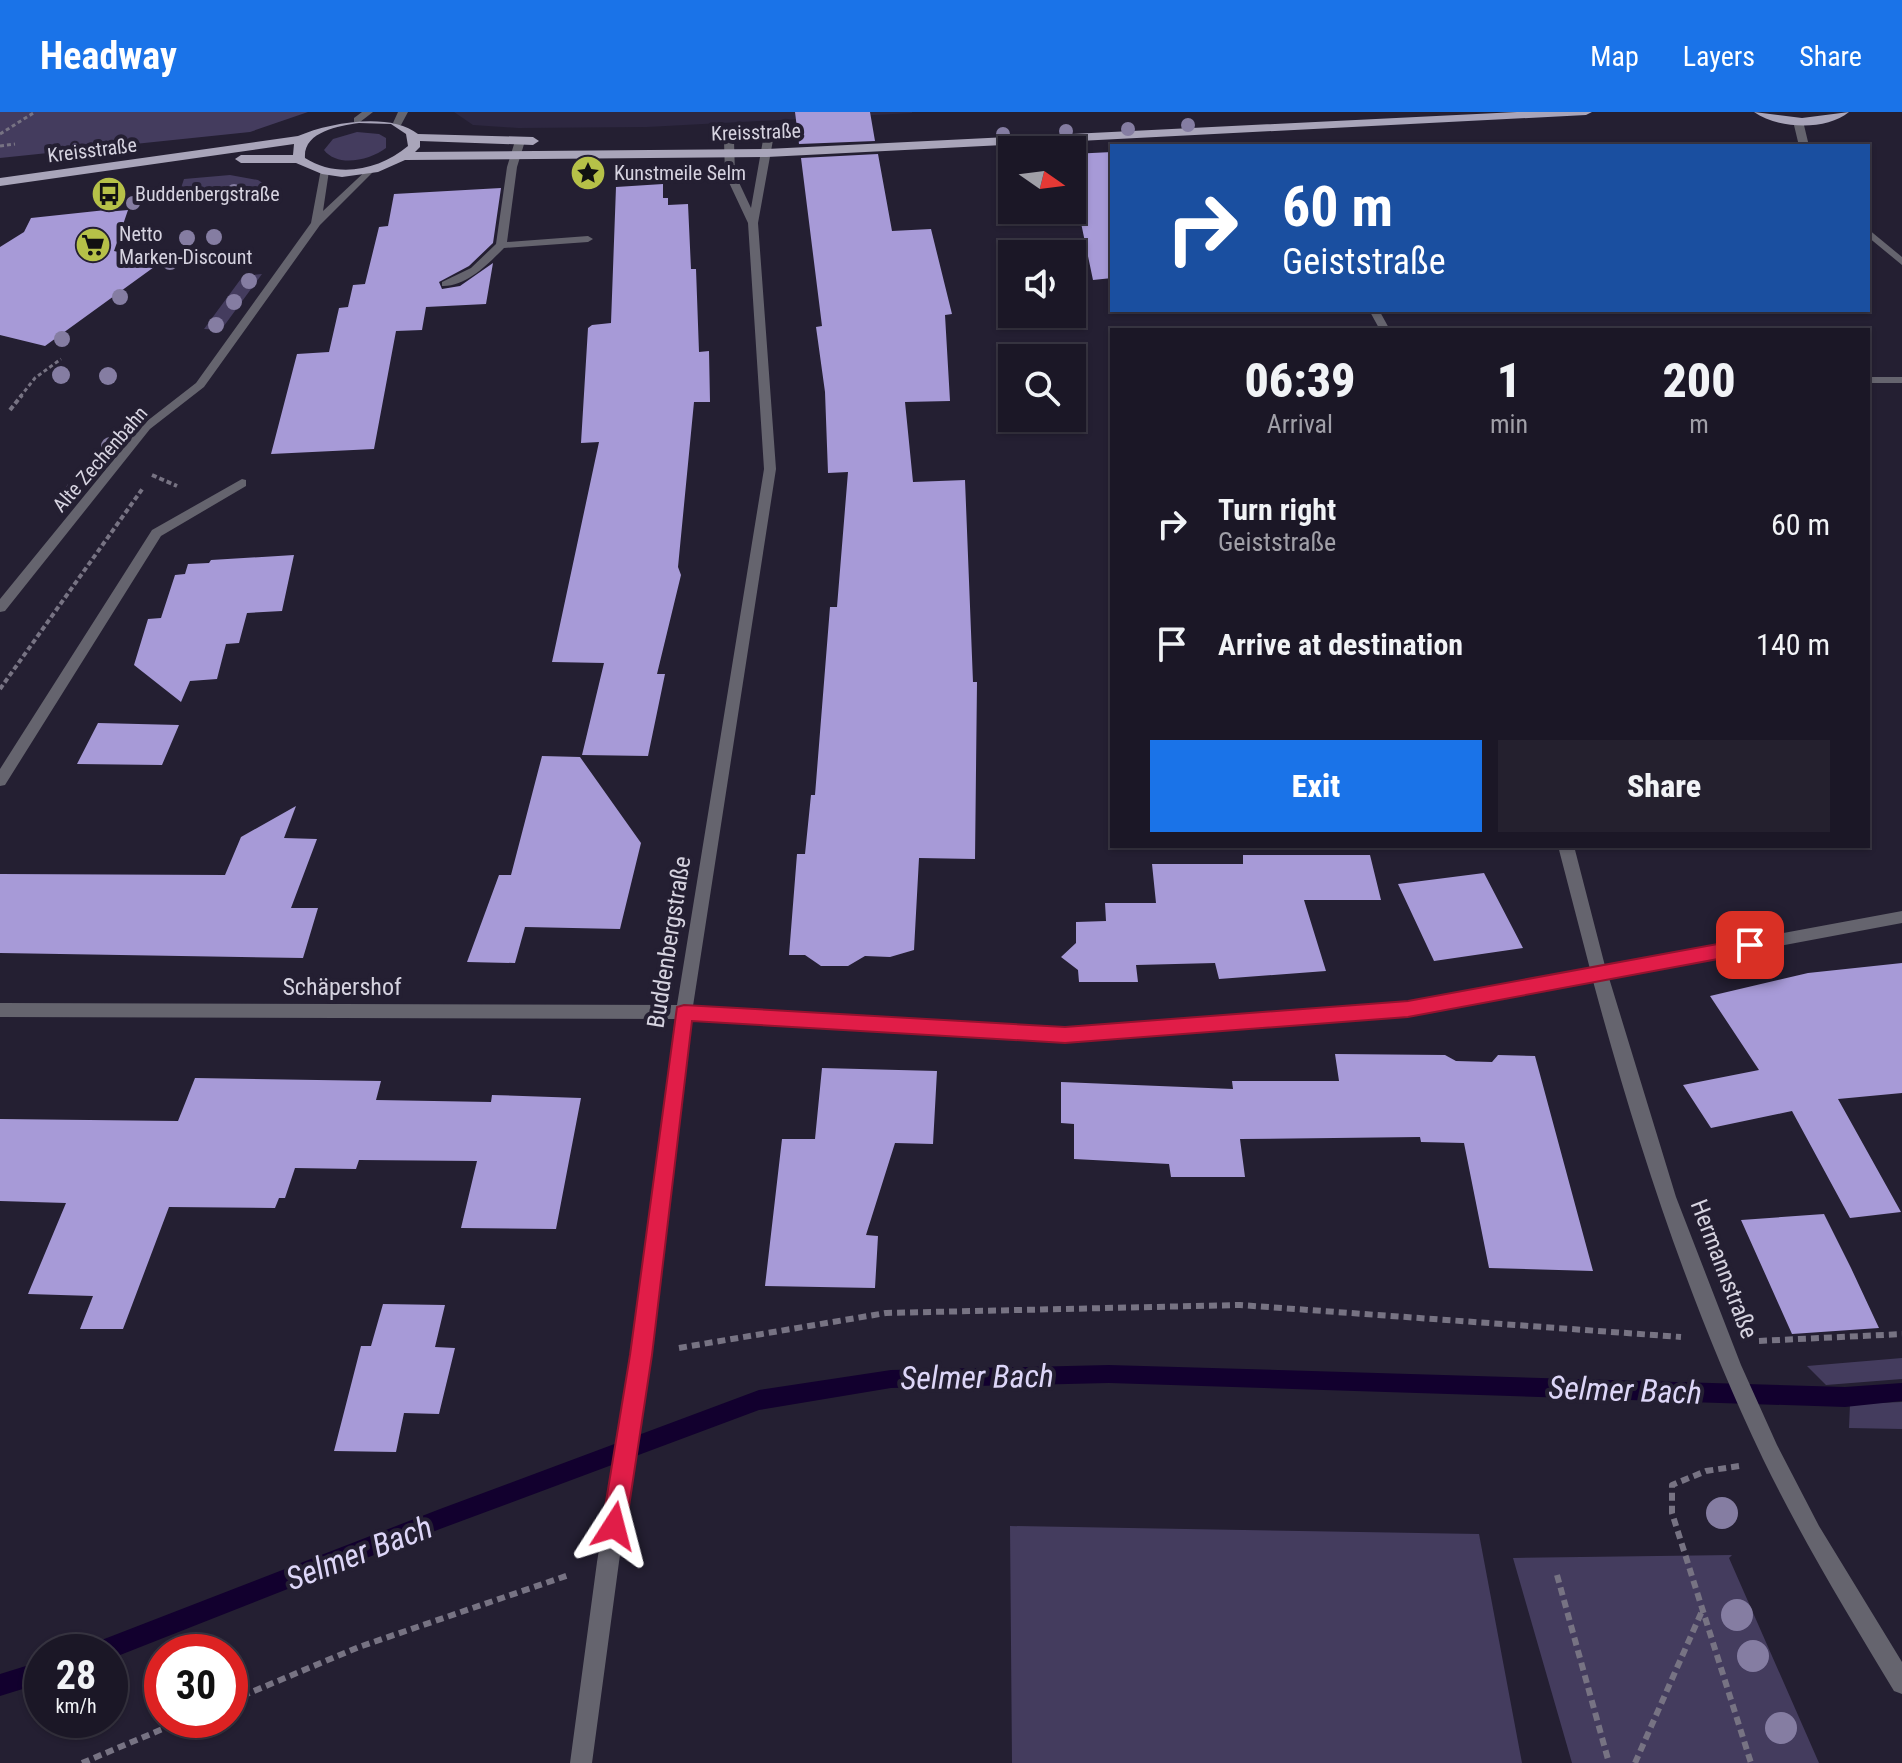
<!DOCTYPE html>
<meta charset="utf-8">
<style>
body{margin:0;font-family:"Roboto Condensed",sans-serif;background:#24202e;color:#f1f3f6;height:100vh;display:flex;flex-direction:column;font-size:30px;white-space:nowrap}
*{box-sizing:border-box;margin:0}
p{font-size:26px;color:#a09fa7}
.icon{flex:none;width:44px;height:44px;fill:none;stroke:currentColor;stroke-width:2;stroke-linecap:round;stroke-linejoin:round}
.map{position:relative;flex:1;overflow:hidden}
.side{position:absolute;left:1110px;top:216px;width:760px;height:520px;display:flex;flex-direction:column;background:#1b1726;border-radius:0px;box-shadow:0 2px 6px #0004,0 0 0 2px #393643}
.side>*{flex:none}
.guide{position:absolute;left:1110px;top:32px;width:760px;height:168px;border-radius:0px;box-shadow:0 2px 6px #0004,0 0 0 2px #393643;background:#1a4fa0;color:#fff;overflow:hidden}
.needle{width:52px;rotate:104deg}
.fabs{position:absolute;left:998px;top:24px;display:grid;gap:16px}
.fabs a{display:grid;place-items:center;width:88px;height:88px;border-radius:0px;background:#1b1726;box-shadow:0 2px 6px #0004,0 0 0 2px #393643;font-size:40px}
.speed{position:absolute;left:24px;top:1522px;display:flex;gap:16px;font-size:40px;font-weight:700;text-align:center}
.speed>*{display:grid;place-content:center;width:104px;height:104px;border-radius:50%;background:#1b1726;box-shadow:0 2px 6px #0004,0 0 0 2px #393643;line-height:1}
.speed small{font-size:20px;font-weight:400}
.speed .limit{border:12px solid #d22;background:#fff;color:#111}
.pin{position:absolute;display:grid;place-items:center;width:68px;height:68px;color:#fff;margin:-34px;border-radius:16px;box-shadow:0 4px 12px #0006}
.me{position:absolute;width:88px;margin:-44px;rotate:9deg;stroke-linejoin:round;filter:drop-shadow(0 0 6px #0008)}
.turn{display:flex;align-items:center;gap:28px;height:168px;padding:0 40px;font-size:36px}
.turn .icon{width:104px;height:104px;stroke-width:2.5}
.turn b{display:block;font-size:56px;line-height:68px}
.eta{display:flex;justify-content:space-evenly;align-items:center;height:136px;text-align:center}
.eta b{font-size:48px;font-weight:800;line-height:56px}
.primary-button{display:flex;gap:16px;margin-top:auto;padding:16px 40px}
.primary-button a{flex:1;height:92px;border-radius:0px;background:#1a73e8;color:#fff;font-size:32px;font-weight:800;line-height:92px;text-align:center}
.primary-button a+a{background:#24202e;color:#f1f3f6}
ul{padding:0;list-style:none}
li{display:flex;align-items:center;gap:24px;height:120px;padding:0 40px}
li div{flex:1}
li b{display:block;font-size:30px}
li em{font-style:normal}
header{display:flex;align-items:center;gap:48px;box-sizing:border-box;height:112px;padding:0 40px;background:#1a73e8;color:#fff}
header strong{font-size:38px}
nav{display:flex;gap:44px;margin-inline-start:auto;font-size:28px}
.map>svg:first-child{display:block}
.built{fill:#2d2740}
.green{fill:#443c5e}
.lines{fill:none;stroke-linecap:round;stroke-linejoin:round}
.stream{fill:#12002e;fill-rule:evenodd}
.building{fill:#a79ad7}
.path-far2{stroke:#777383;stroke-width:3;stroke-dasharray:4 3;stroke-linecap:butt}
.path-far1{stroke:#777383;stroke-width:4;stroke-dasharray:5 3;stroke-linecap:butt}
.path{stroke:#777383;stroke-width:6;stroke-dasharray:8 5;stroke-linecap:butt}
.service{fill:#65646e;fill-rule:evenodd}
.minor{fill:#65646e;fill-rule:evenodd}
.primary{fill:#a9a5ba;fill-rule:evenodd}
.tree{fill:#857da2}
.route{fill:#e11d48;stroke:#92132f;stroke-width:2}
.labels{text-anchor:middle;stroke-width:8;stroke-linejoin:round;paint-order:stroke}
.far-street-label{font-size:20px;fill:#d6d3e0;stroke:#241f32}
.far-poi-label{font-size:20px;fill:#d6d3e0;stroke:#241f32;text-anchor:start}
.street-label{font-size:24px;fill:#d6d3e0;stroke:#241f32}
.near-water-label{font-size:32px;font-style:italic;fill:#ddd6f8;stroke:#241f32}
</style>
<header>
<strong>Headway</strong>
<nav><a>Map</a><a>Layers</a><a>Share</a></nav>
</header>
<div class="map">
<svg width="1902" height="1651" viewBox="0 0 1902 1651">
<rect width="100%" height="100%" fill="#241f32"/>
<path class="built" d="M454 0H912V1L647 15 518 16 473 13Z"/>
<path class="green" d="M0 0H308L250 20 0 46Z
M357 20 379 22 386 26V36C370 48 338 56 324 38L333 27Z
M230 63 258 68 280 82 267 79 219 82 221 75 180 79 184 67Z
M262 162 221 218 204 217 243 164Z
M1902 1246V1267L1826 1273 1807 1254Z
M1902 1290V1317L1849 1316 1850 1292Z
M1010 1414 1479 1422 1522 1651H1012Z
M1732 1443 1729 1446 1819 1651H1572L1513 1446Z"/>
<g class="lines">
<path class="stream" d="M1109 1253 1845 1275 1902 1271V1289L1845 1295 1109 1271 891 1276 759 1298 440 1417 110 1547V1540H88L91 1532 99 1529 440 1397 759 1278 891 1258Z
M42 1549V1571L0 1584V1562Z"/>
</g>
<path class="building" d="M795 0H870L875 29 799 32Z
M1112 40V166L1093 168 1072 68V42Z
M878 42 892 119 931 117 952 202 945 203 950 289 905 290 913 370 965 368 973 570H977L975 747 919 746 914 838 890 845 865 844 848 854H821L805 843H789L797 742H805L811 683H815L830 495H837L848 360 828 361 825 280 816 215 822 214 801 46Z
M663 72V86H668V93L688 92 691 157H696L699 240 709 239 710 290H694L678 455 681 463 657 562H665L648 644 582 643 604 551 552 550 599 330 581 331 588 216 592 213 611 211 616 75Z
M501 76 493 131 469 154 439 170 442 177 460 174 493 151 486 192 426 195 422 218 396 219 374 337 271 342 297 242 329 240 339 196 348 195 353 173 365 172 379 115 388 114 394 82Z
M106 98V100L128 98 114 139 161 150 45 234 0 223V135L24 120 31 106Z
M294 443 282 499 247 501 239 531 226 532 217 567 190 569 181 590 134 553 148 507 161 506 175 463 185 462 188 452 209 451 211 448Z
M98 611 179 613 162 653 77 652Z
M542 644 580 645 641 731 620 817 525 815 515 851 467 850 499 763H511Z
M296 694 284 726 317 727 291 796H318L303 846 0 841V762L225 763 241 725Z
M1243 743H1370L1381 788H1304L1326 859 1219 867 1215 851 1136 853 1138 870H1079L1078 858 1061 845 1076 831V810L1106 809 1105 791H1156L1152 752H1243Z
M1484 761 1523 836 1434 849 1398 772Z
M1902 851V981L1838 987 1901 1100 1850 1106 1792 999 1711 1016 1683 973 1759 958 1710 884 1808 861Z
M1335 942 1445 943 1456 949 1492 950 1498 943 1535 944 1593 1159 1489 1156 1464 1031 1421 1030 1420 1025 1240 1027 1245 1065H1171L1169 1052 1074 1047V1012L1061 1011V970L1233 977 1232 969H1339Z
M822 956 937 959 933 1032 895 1031 866 1123 878 1124 875 1176 765 1174 782 1027H815Z
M195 966 381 969 376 988 491 990 492 983 581 986 556 1117 461 1116 477 1049 359 1048 356 1057 295 1056 285 1086H279L275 1096 169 1095 123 1217H80L93 1184 28 1182 66 1091 0 1089V1007L178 1009Z
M1824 1102 1851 1156 1879 1216 1792 1222 1741 1108Z
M383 1192 445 1193 435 1235 455 1236 439 1302 404 1301 396 1340 334 1339 361 1234H371Z"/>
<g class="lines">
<path class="path-far2" d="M0 22 35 0
M0 34 15 32
M20 285 35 266 61 247"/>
<path class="path-far1" d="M10 298 22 283
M152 363 177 374
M0 577 143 376"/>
<path class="path" d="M1759 1229 1902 1222
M679 1236 886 1201 1240 1193 1681 1225
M1739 1354 1706 1359 1672 1373V1401L1751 1651
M1557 1463 1609 1651
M230 1589 359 1535 569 1463
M82 1651 184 1608
M1635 1651 1702 1499"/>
<path class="service" d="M520 26 525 29 517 55 507 130 588 124 593 127 588 130 504 136C488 152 466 175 442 174V170L471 156 496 132 507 55 515 29Z"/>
<path class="minor" d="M362 0H373L360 10H354V6Z
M398 0H408L401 13 398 14 393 11Z
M1798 6 1803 9 1809 34H1799L1793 9Z
M768 25 773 28 758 111 776 357 693 894 1065 916 1408 890 1590 857 1558 734H1574L1605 854 1902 799V811L1609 866 1676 1085 1741 1253 1777 1333 1819 1414 1902 1550V1582L1894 1579C1848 1503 1802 1427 1763 1347 1690 1194 1637 1032 1593 869L1408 904 1065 930 691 907 651 1243 619 1450 592 1651H570L597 1450 631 1243 675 907 0 905V891L677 893 764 357 748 111 725 62 724 29 729 26 734 29 735 62 751 96 763 28Z
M371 54 374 55V59L320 113 204 275 150 317 5 499 0 500V487L142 313 196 271 311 111 321 57 329 59 323 99Z
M1868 117 1902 145V153L1868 125Z
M1369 198H1379L1390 218H1380Z
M1868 265H1902V271H1868Z
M242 367 246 368V374L161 424 5 673 0 674V657L152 418Z"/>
<path class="primary" d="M1517 0H1592L1586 3 767 45 405 48 378 60 342 65 322 62 296 51H241L235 47 241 43H293L294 32 0 74V66L298 24C330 10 391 0 418 22L533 25 539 29 533 33 420 29V35L415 40 767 37ZM359 11 391 12 406 22 408 34C379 58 338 67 305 46 303 20 338 14 359 11Z
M1754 0 1802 6 1849 0C1826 19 1778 17 1754 0Z"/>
</g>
<g class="tree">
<circle cx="1188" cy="13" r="7"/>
<circle cx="1128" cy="17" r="7"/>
<circle cx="1066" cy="19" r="7"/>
<circle cx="1003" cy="22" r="7"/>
<circle cx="234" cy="79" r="7"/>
<circle cx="133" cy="91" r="7"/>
<circle cx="214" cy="125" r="8"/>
<circle cx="187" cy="126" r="8"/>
<circle cx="170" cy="150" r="8"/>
<circle cx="249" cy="169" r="8"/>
<circle cx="120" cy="185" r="8"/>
<circle cx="234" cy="190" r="8"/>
<circle cx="216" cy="213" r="8"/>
<circle cx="62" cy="227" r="8"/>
<circle cx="61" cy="263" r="9"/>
<circle cx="108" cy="264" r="9"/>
<circle cx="110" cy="334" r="9"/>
<circle cx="74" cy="379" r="9"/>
<circle cx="1722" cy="1401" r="16"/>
<circle cx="1737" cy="1503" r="16"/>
<circle cx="1753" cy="1544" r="16"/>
<circle cx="1781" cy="1616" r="16"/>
</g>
<path class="route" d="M1750 826 1759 833 1750 841 1408 905 1065 931 692 909 652 1243 626 1414 622 1423 614 1426 606 1423 602 1414 630 1243 677 895 684 893 1065 915 1408 889Z"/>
<defs>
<symbol id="sight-disc" viewBox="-11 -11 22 22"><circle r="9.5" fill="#b6c148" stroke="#241f32"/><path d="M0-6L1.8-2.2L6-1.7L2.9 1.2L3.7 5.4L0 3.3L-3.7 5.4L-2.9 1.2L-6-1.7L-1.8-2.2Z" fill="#111"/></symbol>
<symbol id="bus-disc" viewBox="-11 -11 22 22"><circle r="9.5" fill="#b6c148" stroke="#241f32"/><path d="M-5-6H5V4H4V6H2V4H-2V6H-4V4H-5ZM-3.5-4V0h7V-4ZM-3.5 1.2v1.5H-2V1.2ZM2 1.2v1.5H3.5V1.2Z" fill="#111"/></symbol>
<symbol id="supermarket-disc" viewBox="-11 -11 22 22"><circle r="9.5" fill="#b6c148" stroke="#241f32"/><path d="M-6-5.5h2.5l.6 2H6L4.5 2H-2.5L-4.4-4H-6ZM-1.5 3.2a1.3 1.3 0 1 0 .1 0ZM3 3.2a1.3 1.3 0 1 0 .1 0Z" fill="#111"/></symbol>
</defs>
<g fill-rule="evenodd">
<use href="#sight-disc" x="568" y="41" width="40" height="40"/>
<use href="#bus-disc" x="89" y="62" width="40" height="40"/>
<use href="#supermarket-disc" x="73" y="113" width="40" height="40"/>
</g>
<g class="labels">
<g class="far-street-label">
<text transform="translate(756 20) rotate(-2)" y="7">Kreisstraße</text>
<text transform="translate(92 38) rotate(-7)" y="7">Kreisstraße</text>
<text transform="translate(100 347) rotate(-49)" y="7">Alte Zechenbahn</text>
</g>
<g class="far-poi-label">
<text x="614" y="68">Kunstmeile Selm</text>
<text x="135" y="89">Buddenbergstraße</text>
<text x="119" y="129">Netto<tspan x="119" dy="23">Marken-Discount</tspan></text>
</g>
<g class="street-label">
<text transform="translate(669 830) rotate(-81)" y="8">Buddenbergstraße</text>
<text x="342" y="883">Schäpershof</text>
<text transform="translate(1724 1157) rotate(69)" y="8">Hermannstraße</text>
</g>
<g class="near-water-label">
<text transform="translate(977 1265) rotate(-1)" y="11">Selmer Bach</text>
<text transform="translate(1625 1278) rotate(2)" y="11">Selmer Bach</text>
<text transform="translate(359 1441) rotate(-21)" y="11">Selmer Bach</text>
</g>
</g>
</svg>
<div class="fabs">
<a><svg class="needle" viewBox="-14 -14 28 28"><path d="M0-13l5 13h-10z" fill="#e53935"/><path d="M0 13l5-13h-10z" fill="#a09fa7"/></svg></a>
<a><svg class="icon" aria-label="sound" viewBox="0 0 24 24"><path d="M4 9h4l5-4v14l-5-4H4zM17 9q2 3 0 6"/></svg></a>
<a><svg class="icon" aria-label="search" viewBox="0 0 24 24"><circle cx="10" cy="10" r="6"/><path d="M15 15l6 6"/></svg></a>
</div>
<div class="speed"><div>28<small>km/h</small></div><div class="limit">30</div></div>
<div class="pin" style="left:1750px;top:833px;background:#d93025"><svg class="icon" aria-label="arrive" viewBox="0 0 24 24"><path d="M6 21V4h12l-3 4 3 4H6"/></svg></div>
<svg class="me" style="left:614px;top:1414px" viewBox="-20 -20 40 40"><path d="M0-17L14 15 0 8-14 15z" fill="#e11d48" stroke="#fff" stroke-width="4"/></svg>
<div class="guide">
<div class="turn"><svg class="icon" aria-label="right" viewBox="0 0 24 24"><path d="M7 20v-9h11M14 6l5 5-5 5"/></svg><div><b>60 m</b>Geiststraße</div></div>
</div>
<section class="side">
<div class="eta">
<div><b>06:39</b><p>Arrival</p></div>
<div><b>1</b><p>min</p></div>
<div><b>200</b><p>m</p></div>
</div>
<ul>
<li><svg class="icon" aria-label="right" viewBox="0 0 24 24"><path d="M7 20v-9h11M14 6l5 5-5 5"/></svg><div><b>Turn right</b><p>Geiststraße</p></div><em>60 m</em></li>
<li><svg class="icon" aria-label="arrive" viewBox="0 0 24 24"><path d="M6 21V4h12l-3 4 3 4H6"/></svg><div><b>Arrive at destination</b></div><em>140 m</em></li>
</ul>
<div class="primary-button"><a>Exit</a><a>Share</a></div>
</section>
</div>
